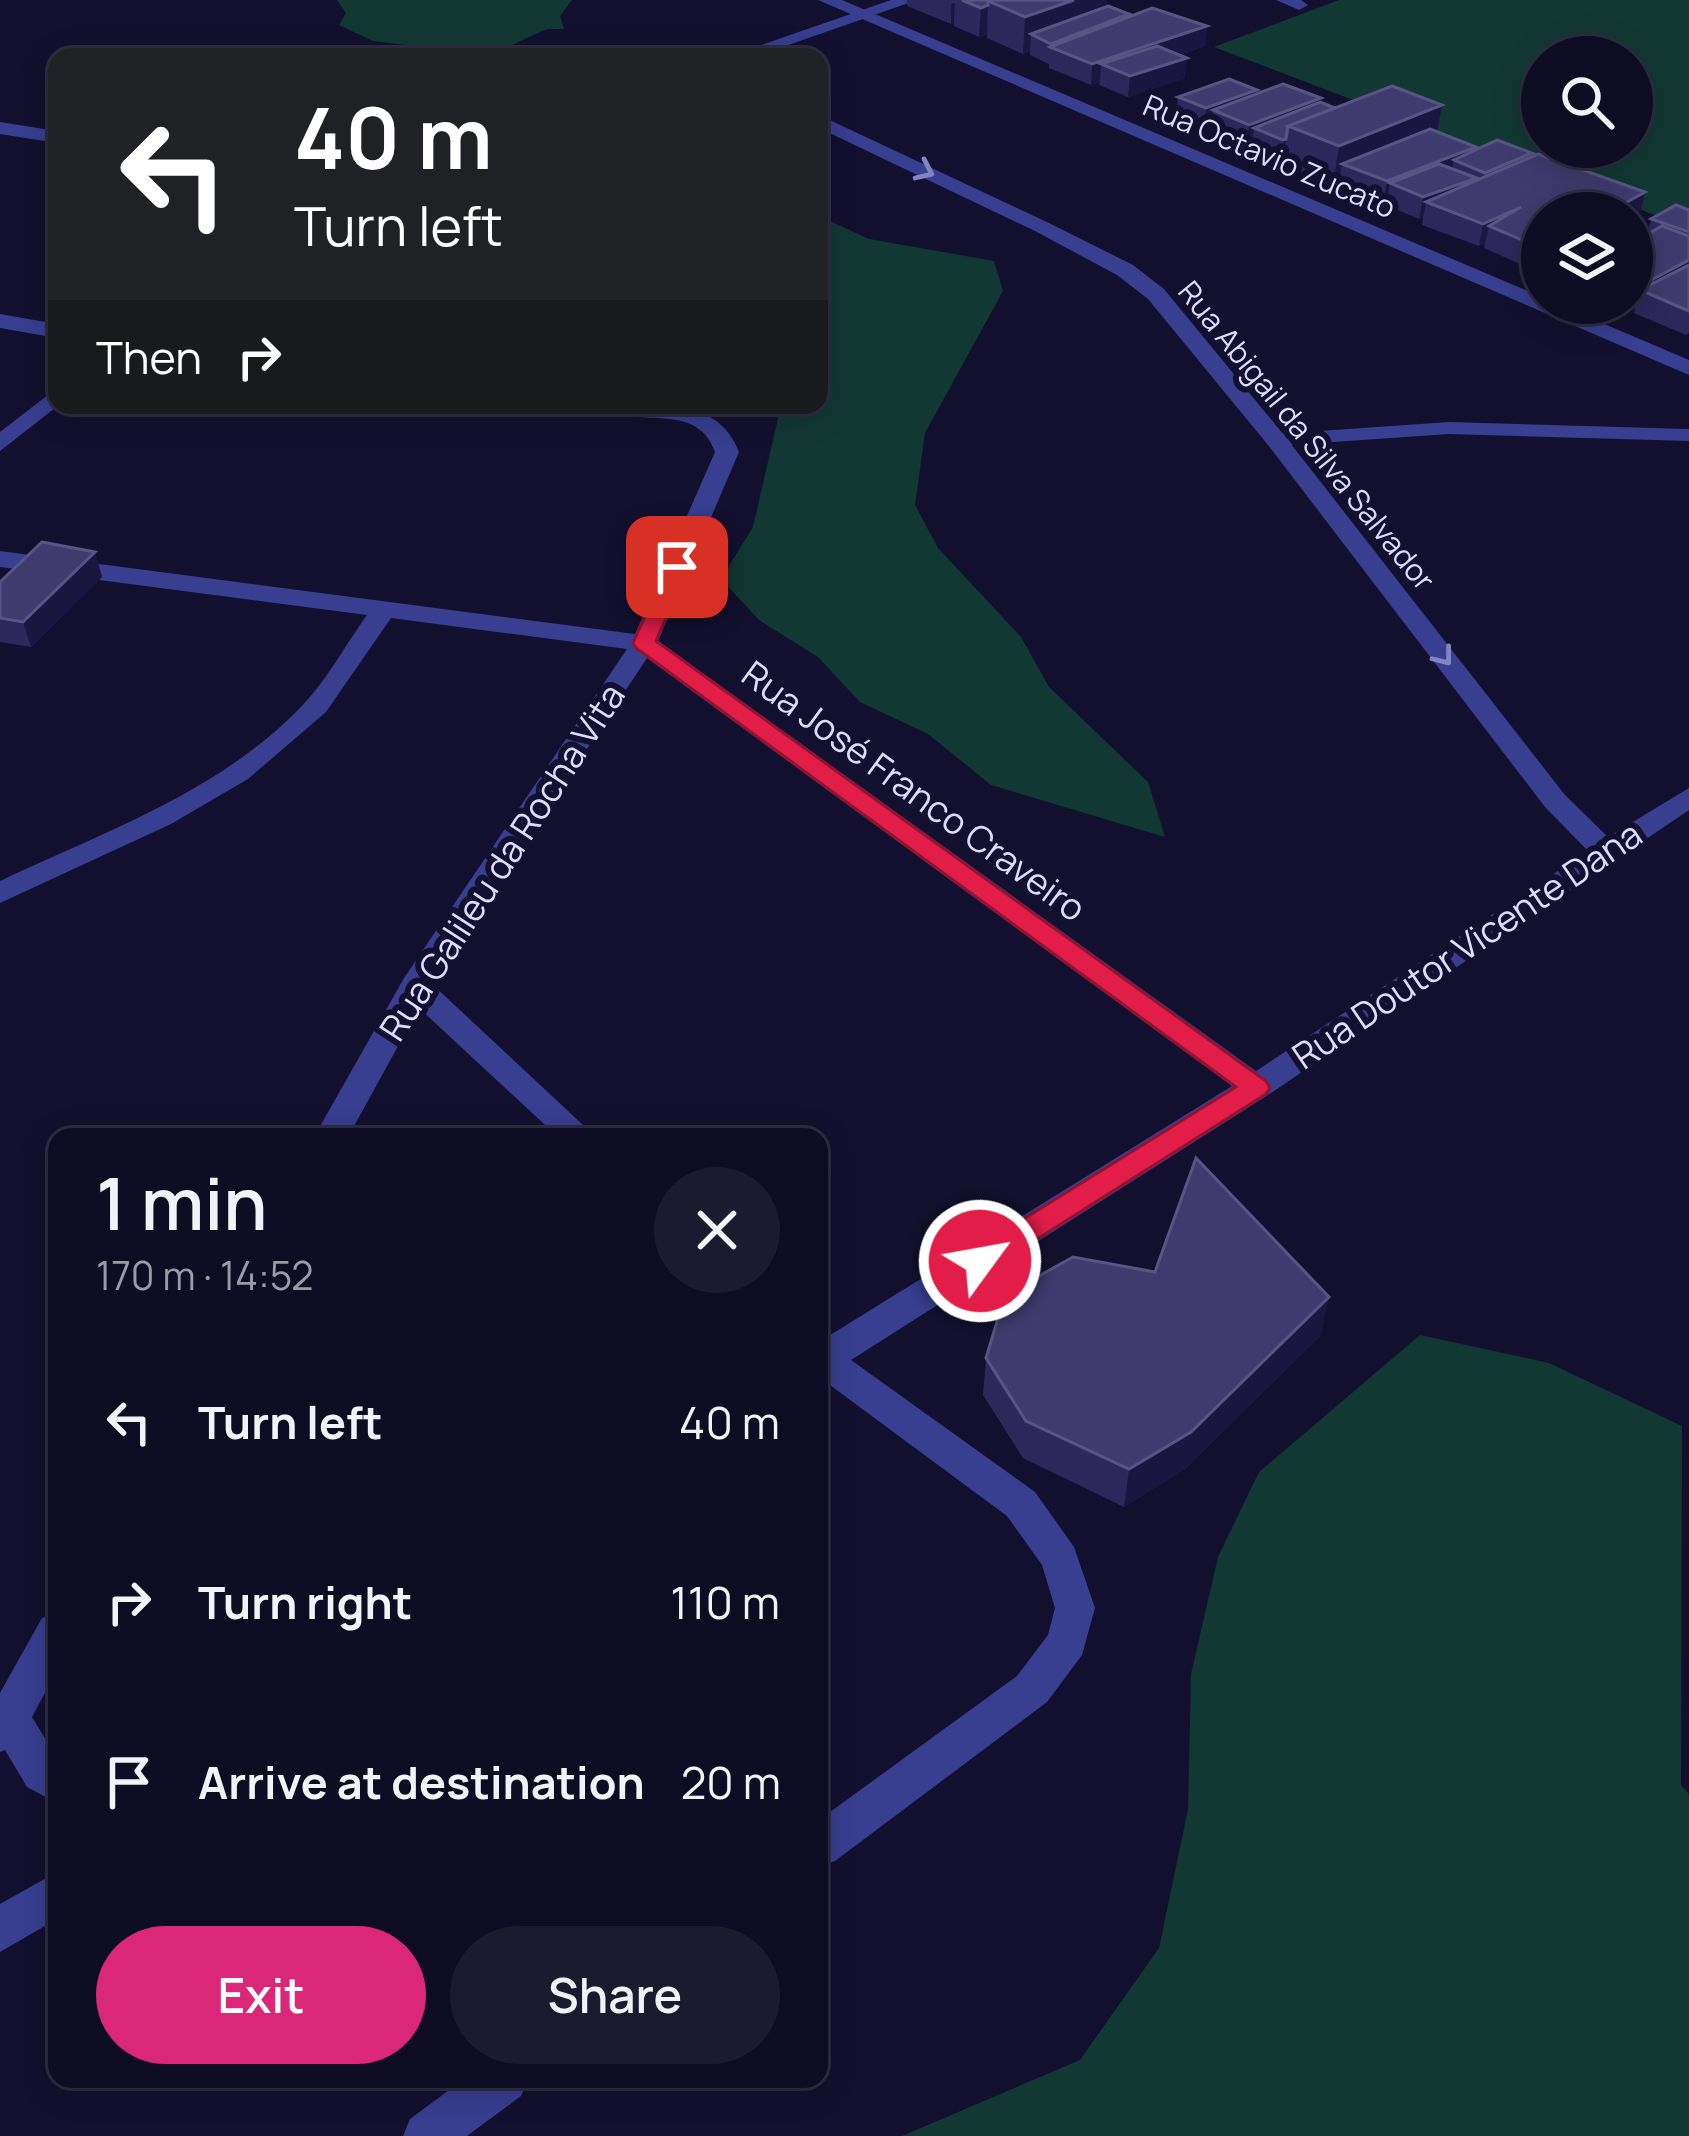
<!DOCTYPE html>
<meta charset="utf-8">
<style>
body{margin:0;font-family:Manrope,sans-serif;background:#1c1a2f;color:#f1f3f6;height:100vh;display:flex;flex-direction:column;font-size:45px;white-space:nowrap}
*{box-sizing:border-box;margin:0}
p{font-size:39px;color:#9b9ba5}
.icon{flex:none;width:66px;height:66px;fill:none;stroke:currentColor;stroke-width:2;stroke-linecap:round;stroke-linejoin:round}
.map{position:relative;flex:1;overflow:hidden}
.details{position:absolute;left:48px;top:1128px;width:780px;height:960px;display:flex;flex-direction:column;background:#0e0c22;border-radius:24px;box-shadow:0 6px 30px #0003,0 0 0 3px #2e2c40}
.details>*{flex:none}
.top-card{position:absolute;left:48px;top:48px;width:780px;height:366px;border-radius:24px;box-shadow:0 6px 30px #0003,0 0 0 3px #2e2c40;background:#202124;color:#fff;overflow:hidden}
.tools{position:absolute;left:1521px;top:36px;display:grid;gap:24px}
.tools a{display:grid;place-items:center;width:132px;height:132px;border-radius:50%;background:#0e0c22;box-shadow:0 6px 30px #0003,0 0 0 3px #2e2c40;font-size:60px}
.pin{position:absolute;display:grid;place-items:center;width:102px;height:102px;color:#fff;margin:-51px;border-radius:24px;box-shadow:0 6px 18px #0006}
.me{position:absolute;width:132px;margin:-66px;rotate:58deg;stroke-linejoin:round;filter:drop-shadow(0 0 9px #0008)}
.turn{display:flex;align-items:center;gap:42px;height:252px;padding:0 48px;font-size:54px}
.turn .icon{width:156px;height:156px;stroke-width:2.5}
.turn b{display:block;font-size:84px;line-height:102px}
.then{display:flex;align-items:center;height:114px;padding:0 48px;background:#0003;gap:24px;font-size:45px}
.round{display:grid;place-items:center;flex:none;width:126px;height:126px;border-radius:63px;background:#1c1a2f}
.headline{display:flex;align-items:center;justify-content:space-between;height:204px;padding:0 48px}
h1{font-size:72px;font-weight:600;line-height:90px}
.button{display:flex;gap:24px;margin-top:auto;padding:24px 48px}
.button a{flex:1;height:138px;border-radius:72px;background:#db2777;color:#fff;font-size:48px;font-weight:600;line-height:138px;text-align:center}
.button a+a{background:#1c1a2f;color:#f1f3f6}
ul{padding:0;list-style:none}
li{display:flex;align-items:center;gap:36px;height:180px;padding:0 48px}
li div{flex:1}
li b{display:block;font-size:45px}
li em{font-style:normal}
.map>svg:first-child{display:block}
.green{fill:#123833;fill-rule:evenodd}
.lines{fill:none;stroke-linecap:round;stroke-linejoin:round}
.service{fill:#383e90;fill-rule:evenodd}
.minor{fill:#383e90;fill-rule:evenodd}
.tertiary{fill:#383e90;fill-rule:evenodd}
.wall{fill:#2c285c}
.shaded-wall{fill:#1a1642}
.building{fill:#3f3b6e;stroke:#585484;stroke-width:3}
.oneway{stroke:#8285c2}
.route{fill:#e11d48;stroke:#92132f;stroke-width:3}
.labels{text-anchor:middle;stroke-width:12;stroke-linejoin:round;paint-order:stroke}
.far-street-label{font-size:30px;fill:#dddcff;stroke:#12102e}
.street-label{font-size:36px;fill:#dddcff;stroke:#12102e}
</style>
<div class="map">
<svg width="1689" height="2136" viewBox="0 0 1689 2136">
<rect width="100%" height="100%" fill="#12102e"/>
<path class="green" d="M337 0H572L560 16 564 29H547L505 48H430L373 41 339 25 346 13Z
M1339 0H1689V228L1214 47ZM1542 57H1632V147H1542Z
M819 216 869 239 994 261 1003 291 925 433 915 505 938 548 1021 637 1049 687 1148 782 1165 837 991 785 928 734 860 702 818 657 759 620 721 579 753 527 778 418 764 405H819Z
M1420 1335 1549 1363 1682 1426 1681 1785 1689 1794V2136H902L1080 2060 1159 1948 1188 1809 1191 1674 1218 1557 1259 1472Z"/>
<g class="lines">
<path class="service" d="M1449 422 1689 429V441L1449 434 1276 446 1265 440 1276 434Z"/>
<path class="minor" d="M891 0H917L754 57H727Z
M1276 0H1301L1308 5 1299 10Z
M819 115 1049 223 1133 265 1164 289 1284 435 1565 795 1608 837 1689 788V810L1268 1095 851 1360 1035 1492 1074 1547 1095 1608 1082 1655 1047 1702 835 1861 819 1867V1820L1017 1676 1048 1635 1055 1608 1042 1565 1007 1516 819 1377V1342L1232 1086 647 658 432 984 596 1137H558L419 1008 348 1137H314L404 978 627 649 391 618 326 712 248 779 171 824 0 903V881C102 833 215 793 296 712 325 684 344 647 367 615L0 567V551L635 634 715 452C696 398 634 432 600 405 652 405 717 394 739 452L658 641 1256 1071 1588 851 1545 807 1268 445 1148 299 1117 275 1035 231 819 128Z
M0 122 57 131V143L0 134Z
M0 314 57 324V338L0 328Z
M57 388 59 405 0 451V432Z
M57 1613V1670L32 1717 57 1758V1803L27 1787 5 1750 0 1752V1693L42 1618Z
M57 1872V1919L0 1952V1904Z
M464 2079H528L521 2096 467 2136H403L410 2119Z"/>
<path class="tertiary" d="M818 0H842L1542 297V303H1555L1689 360V375Z"/>
</g>
<path class="wall" d="M907 0H1107L1106 7 1129 14V17L1207 26 1205 46 1180 55 1185 78 1128 97 1099 85 1100 82 1091 85 1049 68V64L1030 55V51L1023 54 987 38V34L979 37 954 26V23L951 24 907 6Z
M1257 94 1321 98 1320 102 1335 108 1442 105 1437 132 1475 150 1531 157 1640 214 1542 213V274L1527 267 1528 262 1522 265 1484 248 1485 243 1479 246 1422 225 1423 218 1419 219 1386 205 1387 202 1383 203 1338 186 1339 183 1333 185 1282 165 1283 161 1281 162 1251 149 1252 144 1246 147 1211 132 1212 127 1204 129 1176 118 1178 97Z
M1689 210V333L1686 335 1634 313 1635 308 1630 311 1609 303H1632V243L1647 235 1651 219Z
M95 552 102 577 31 647 0 642V582Z
M1321 1335 1185 1469 1124 1507 1023 1458 983 1395 986 1358Z"/>
<path class="shaded-wall" d="M1074 0H1107L1105 23 1129 14 1128 34 1050 48 1051 44 1031 34 1030 51 1023 54 1025 17Z
M955 3 954 23 951 24V4Z
M988 5 987 34 979 37 981 8Z
M1207 26 1205 46 1124 74 1101 64 1100 82 1091 85 1092 64Z
M1187 58 1185 78 1128 97 1130 76Z
M1257 90 1255 111 1213 110 1212 127 1204 129 1206 108Z
M1321 98 1318 119 1288 126 1254 128 1252 144 1246 147 1249 125Z
M1442 105 1435 143 1342 164 1339 183 1333 185 1339 146Z
M1286 139 1283 161 1281 162 1283 140Z
M1476 147 1472 167 1454 160 1451 177 1390 183 1387 202 1383 203 1387 181Z
M1532 153 1528 175 1481 195 1485 173Z
M1477 178 1472 200 1426 202 1423 218 1419 219 1423 197Z
M1645 192 1640 214 1632 219V213H1618L1620 206Z
M1600 200 1597 213H1582L1583 209Z
M1521 207 1489 226 1485 243 1479 246 1483 224Z
M1542 236V249L1532 245 1528 262 1522 265 1527 242Z
M1689 260V279L1640 290 1635 308 1630 311 1636 288Z
M95 552 102 577 31 647 23 622Z
M1329 1297 1321 1335 1185 1469 1124 1507 1129 1469Z"/>
<path class="building" d="M962 0H992L988 1V5L981 8Z
M992 0H1074L1025 17 988 1Z
M1108 6 1129 14 1051 44 1031 34Z
M1152 8 1207 26 1092 64 1050 47Z
M1157 46 1187 58 1130 76 1101 64Z
M1229 79 1257 90 1206 108 1178 97Z
M1283 84 1321 98 1249 125 1213 110Z
M1392 86 1442 105 1339 146 1288 126Z
M1320 102 1335 108 1288 126 1286 139 1283 140 1254 128Z
M1430 129 1476 147 1387 181 1342 164Z
M1497 140 1532 153 1485 173 1454 160Z
M1538 154 1645 192 1620 206 1600 200 1583 209 1594 213H1542V236L1527 242 1489 226 1521 207 1483 224 1426 202Z
M1439 164 1477 178 1423 197 1390 183Z
M1676 205 1689 210V232L1651 219Z
M1662 226 1689 236V260L1636 288 1632 287V243Z
M1689 265V311L1640 290Z
M42 542 95 552 23 622 0 618V582Z
M1196 1158 1329 1297 1191 1432 1129 1469 1026 1421 986 1358 1005 1295 1073 1257 1155 1272Z"/>
<defs><path id="oneway-chevron" d="M-2-3.5L2.5 0L-2 3.5" fill="none" stroke-width="1.6" stroke-linecap="round" stroke-linejoin="round" transform="scale(3)"/></defs>
<g class="oneway">
<use href="#oneway-chevron" transform="translate(925 171) rotate(25)"/>
<use href="#oneway-chevron" transform="translate(1444 657) rotate(52)"/>
</g>
<path class="route" d="M677 560 688 567 656 641 1266 1081 1270 1088 1266 1094 990 1269H969L965 1261 969 1253 1236 1087 636 648 633 643 667 567Z"/>
<g class="labels">
<g class="far-street-label">
<text transform="translate(1269 157) rotate(23)" y="10">Rua Octavio Zucato</text>
<text transform="translate(1306 436) rotate(51)" y="10">Rua Abigail da Silva Salvador</text>
</g>
<g class="street-label">
<text transform="translate(914 791) rotate(36)" y="13">Rua José Franco Craveiro</text>
<text transform="translate(502 862) rotate(-57)" y="13">Rua Galileu da Rocha Vita</text>
<text transform="translate(1467 945) rotate(-34)" y="13">Rua Doutor Vicente Dana</text>
</g>
</g>
</svg>
<div class="tools">
<a><svg class="icon" aria-label="search" viewBox="0 0 24 24"><circle cx="10" cy="10" r="6"/><path d="M15 15l6 6"/></svg></a>
<a><svg class="icon" aria-label="layers" viewBox="0 0 24 24"><path d="M12 4l9 5-9 5-9-5zM3 14l9 5 9-5"/></svg></a>
</div>
<div class="pin" style="left:677px;top:567px;background:#d93025"><svg class="icon" aria-label="arrive" viewBox="0 0 24 24"><path d="M6 21V4h12l-3 4 3 4H6"/></svg></div>
<svg class="me" style="left:980px;top:1261px" viewBox="-20 -20 40 40"><circle r="17" fill="#e11d48" stroke="#fff" stroke-width="3"/><path d="M0-11L8 9 0 5-8 9z" fill="#fff"/></svg>
<div class="top-card">
<div class="turn"><svg class="icon" aria-label="left" viewBox="0 0 24 24"><path d="M17 20v-9H6M10 6l-5 5 5 5"/></svg><div><b>40 m</b>Turn left</div></div>
<div class="then">Then<svg class="icon" aria-label="right" viewBox="0 0 24 24"><path d="M7 20v-9h11M14 6l5 5-5 5"/></svg></div>
</div>
<section class="details">
<div class="headline"><div><h1>1 min</h1><p>170 m · 14:52</p></div><a class="round"><svg class="icon" aria-label="close" viewBox="0 0 24 24"><path d="M6 6l12 12M18 6L6 18"/></svg></a></div>
<ul>
<li><svg class="icon" aria-label="left" viewBox="0 0 24 24"><path d="M17 20v-9H6M10 6l-5 5 5 5"/></svg><div><b>Turn left</b></div><em>40 m</em></li>
<li><svg class="icon" aria-label="right" viewBox="0 0 24 24"><path d="M7 20v-9h11M14 6l5 5-5 5"/></svg><div><b>Turn right</b></div><em>110 m</em></li>
<li><svg class="icon" aria-label="arrive" viewBox="0 0 24 24"><path d="M6 21V4h12l-3 4 3 4H6"/></svg><div><b>Arrive at destination</b></div><em>20 m</em></li>
</ul>
<div class="button"><a>Exit</a><a>Share</a></div>
</section>
</div>
